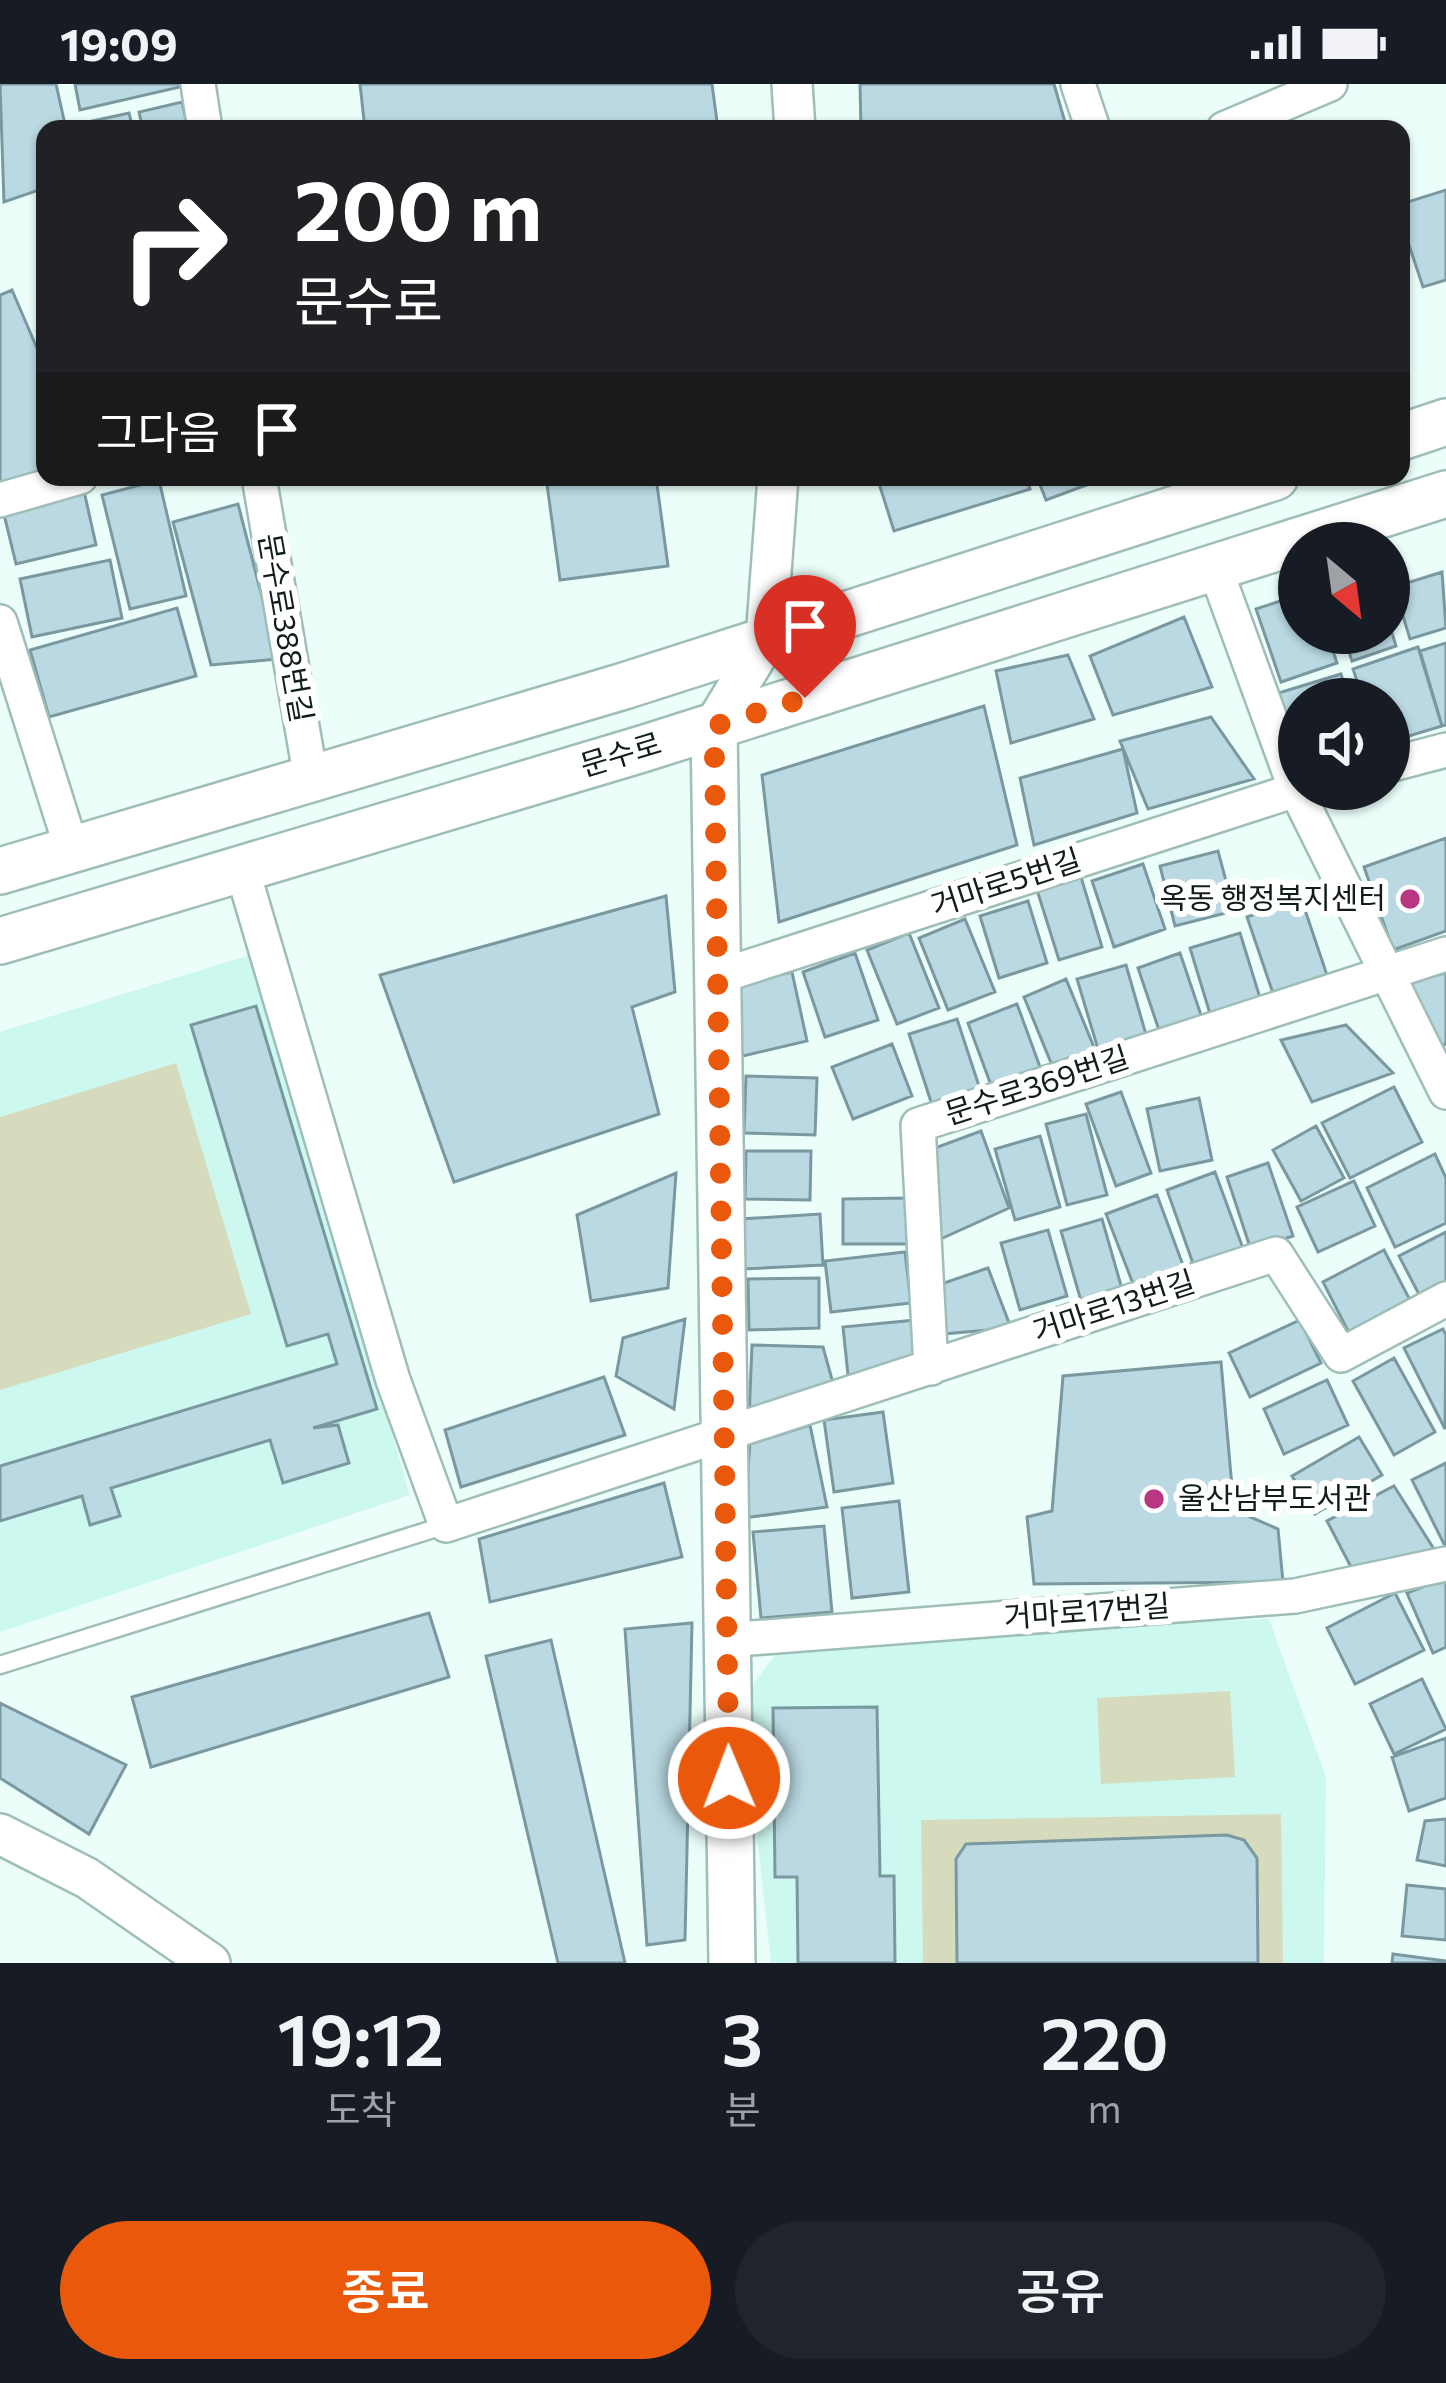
<!DOCTYPE html>
<html lang="ko">
<meta charset="utf-8">
<style>
body{margin:0;font-family:Commissioner,"Noto Sans KR",sans-serif;background:#20242c;color:#f1f3f6;height:100vh;display:flex;flex-direction:column;font-size:45px;white-space:nowrap}
*{box-sizing:border-box;margin:0}
p{font-size:39px;color:#9ea1a6}
.icon{flex:none;width:66px;height:66px;fill:none;stroke:currentColor;stroke-width:2;stroke-linecap:round;stroke-linejoin:round}
.map{position:relative;height:1879px;overflow:hidden}
.drawer{display:flex;flex-direction:column;background:#171b24;flex:1}
.drawer>*{flex:none}
.banner{position:absolute;left:36px;top:36px;width:1374px;height:366px;border-radius:24px;box-shadow:0 3px 9px #0004;background:#202124;color:#fff;overflow:hidden}
.needle{width:78px;rotate:151deg}
.tools{position:absolute;left:1278px;top:438px;display:grid;gap:24px}
.tools a{display:grid;place-items:center;width:132px;height:132px;border-radius:50%;background:#171b24;box-shadow:0 3px 9px #0004;font-size:60px}
.pin{position:absolute;display:grid;place-items:center;width:102px;height:102px;color:#fff;margin:-123px -51px;border-radius:50% 50% 50% 0;rotate:-45deg;box-shadow:0 0 12px #0007}
.pin .icon{rotate:45deg}
.me{position:absolute;width:132px;margin:-66px;rotate:359deg;stroke-linejoin:round;filter:drop-shadow(0 0 9px #0008)}
.turn{display:flex;align-items:center;gap:42px;height:252px;padding:0 60px;font-size:54px}
.turn .icon{width:156px;height:156px;stroke-width:2.5}
.turn b{display:block;font-size:84px;line-height:102px}
.then{display:flex;align-items:center;height:114px;padding:0 60px;background:#0003;gap:24px;font-size:45px}
.eta{display:flex;justify-content:space-evenly;align-items:center;height:204px;text-align:center}
.eta b{font-size:72px;font-weight:600;line-height:84px}
.cta{display:flex;gap:24px;margin-top:auto;padding:24px 60px}
.cta a{flex:1;height:138px;border-radius:72px;background:#ea580c;color:#fff;font-size:48px;font-weight:600;line-height:138px;text-align:center}
.cta a+a{background:#20242c;color:#f1f3f6}
.status{display:flex;justify-content:space-between;align-items:center;height:84px;padding:0 60px;background:#171b24;direction:ltr}
.status svg{height:33px;fill:currentColor}
.map>svg:first-child{display:block}
.built{fill:#cdf8ef}
.green{fill:#d7dbbe}
.building{fill:#bad9e2;stroke:#7a98a0;stroke-width:3}
.lines{fill:none;stroke-linecap:round;stroke-linejoin:round}
.service-casing{stroke:#9fbeb8;stroke-width:21}
.minor-casing{stroke:#9fbeb8;stroke-width:38}
.tertiary-casing{stroke:#9fbeb8;stroke-width:44}
.secondary-casing{stroke:#9fbeb8;stroke-width:50}
.service{stroke:#fff;stroke-width:16}
.minor{stroke:#fff;stroke-width:33}
.tertiary{stroke:#fff;stroke-width:39}
.secondary{stroke:#fff;stroke-width:45}
.route{stroke:#ea580c;stroke-width:21;stroke-dasharray:0 37.8}
.poi-dot{fill:#b93780;stroke:#fff;stroke-width:4.5}
.labels{text-anchor:middle;stroke-width:12;stroke-linejoin:round;paint-order:stroke}
.street-label{font-size:30px;fill:#111d1b;stroke:#fff}
.poi-label{font-size:30px;fill:#111d1b;stroke:#fff;text-anchor:end}
</style>
<div class="status"><b>19:09</b><svg viewBox="0 0 49 12"><path d="M0 12V9h3v3zM5 12V6h3v6zM10 12V3h3v9zM15 12V0h3v12zM26 1h20v11H26zM47 4h2v5h-2z"/></svg></div>
<div class="map">
<svg width="1446" height="1879" viewBox="0 0 1446 1879">
<rect width="100%" height="100%" fill="#ebfefa"/>
<path class="built" d="M250 871 410 1411 0 1548V948Z
M1269 1535 1326 1693 1324 1879H771L742 1616 786 1556Z"/>
<path class="green" d="M176 979 251 1230 0 1306V1033Z
M1230 1607 1235 1693 1101 1700 1097 1614Z
M1281 1730 1283 1879H923L921 1736Z"/>
<path class="building" d="M0 0H56L66 45H45V104L4 118Z
M75 0H179L180 3 80 26Z
M360 0H712L718 45H365Z
M860 0H1054L1067 45H861Z
M182 18 188 45H143L139 28Z
M129 29 133 45H80L79 40Z
M1446 106V196L1423 203 1401 137V120Z
M12 206 45 283V393L0 407V211Z
M546 393H656L668 482 560 496Z
M877 393H1026L1030 405 894 447Z
M1037 393H1108L1046 416Z
M159 396 186 512 130 525 102 411Z
M84 407 96 461 16 480 3 426Z
M238 420 278 575 211 581 173 438Z
M110 476 122 534 32 553 20 495Z
M1442 488 1446 544 1410 555 1394 503Z
M1299 511V549H1327L1337 579 1281 598 1256 525Z
M177 524 196 592 49 633 30 566Z
M1184 533 1212 603 1113 631 1090 572Z
M1389 539 1396 562 1352 577 1343 549H1389Z
M1446 559V641L1442 642 1420 567Z
M1418 563 1442 642 1389 658V615H1363L1353 585Z
M1068 571 1094 635 1011 659 996 587Z
M1341 590 1348 615H1299V688L1272 611Z
M984 622 1017 761 779 838 762 691Z
M1211 633 1254 695 1148 725 1120 657Z
M1123 665 1137 729 1034 761 1020 694Z
M1446 754V847L1393 866 1364 783Z
M1218 767 1234 827 1175 842 1160 782Z
M1143 780 1165 845 1114 863 1092 797Z
M1081 793 1102 863 1059 876 1037 806Z
M666 812 675 908 632 923 659 1030 454 1098 380 891Z
M1301 814 1330 900 1276 918 1247 833Z
M1028 817 1047 879 999 894 980 832Z
M965 835 995 908 948 926 919 854Z
M909 849 939 924 897 940 867 866Z
M1240 849 1261 917 1211 933 1190 864Z
M855 869 878 936 825 953 803 888Z
M1180 869 1204 940 1162 955 1138 884Z
M1126 881 1149 961 1101 975 1077 895Z
M792 888 807 957 743 972 728 903Z
M1446 889V960L1437 963 1404 899Z
M1066 895 1098 973 1056 991 1024 913Z
M1017 920 1043 991 994 1009 968 939Z
M256 922 377 1325 313 1344 338 1341 349 1379 283 1399 270 1356 111 1404 120 1432 90 1441 82 1412 0 1437V1382L337 1280 328 1250 287 1262 191 941Z
M957 935 980 1005 932 1021 909 950Z
M1346 941 1393 989 1312 1018 1281 956Z
M892 960 912 1012 853 1035 832 983Z
M746 992 817 994 815 1051 744 1049Z
M1394 1003 1422 1058 1350 1094 1322 1039Z
M1121 1008 1151 1089 1116 1102 1086 1020Z
M1199 1014 1212 1076 1160 1087 1147 1025Z
M1086 1030 1107 1111 1067 1121 1046 1040Z
M1316 1042 1344 1094 1301 1117 1273 1066Z
M981 1047 1009 1124 934 1158 935 1064Z
M1040 1052 1060 1123 1015 1136 995 1065Z
M746 1067H811L810 1116 745 1115Z
M1435 1070 1446 1094V1139L1395 1163 1367 1104Z
M1268 1079 1293 1152 1251 1166 1227 1093Z
M1215 1088 1244 1167 1195 1185 1167 1106Z
M676 1089 668 1204 591 1217 577 1131Z
M1354 1097 1375 1142 1318 1168 1297 1123Z
M1157 1111 1187 1192 1137 1210 1106 1130Z
M907 1114V1160H843V1115Z
M820 1130 823 1181 744 1185 741 1135Z
M1102 1135 1122 1205 1081 1217 1061 1147Z
M1048 1146 1067 1212 1020 1226 1001 1159Z
M1446 1148V1206L1423 1218 1399 1172Z
M1384 1166 1411 1218 1349 1249 1323 1198Z
M905 1168 911 1219 831 1228 825 1177Z
M988 1184 1011 1244 943 1250 941 1200Z
M819 1194V1244L749 1246 748 1195Z
M685 1235 674 1325 616 1292 623 1254Z
M916 1236 920 1284 848 1291 843 1243Z
M1300 1236 1321 1279 1250 1313 1229 1269Z
M1443 1245 1446 1251 1445 1345 1404 1264Z
M752 1261 823 1263 836 1310 749 1335Z
M1394 1274 1435 1348 1394 1371 1353 1297Z
M1221 1278 1234 1426 1278 1445 1283 1498 1034 1500 1027 1433 1052 1427 1063 1292Z
M604 1293 625 1351 461 1403 445 1346Z
M1327 1296 1348 1341 1284 1370 1264 1325Z
M883 1328 893 1399 834 1408 824 1336Z
M810 1341 827 1423 744 1434 750 1360Z
M1359 1353 1382 1391 1315 1430 1292 1392Z
M1446 1379V1464L1412 1396Z
M664 1399 682 1473 490 1518 479 1455Z
M1394 1402 1434 1465 1351 1483 1327 1437Z
M899 1417 909 1508 852 1514 842 1424Z
M824 1442 832 1528 761 1534 753 1448Z
M1446 1494V1563L1433 1569 1407 1509Z
M1395 1509 1424 1566 1355 1600 1327 1544Z
M429 1529 449 1593 151 1683 132 1613Z
M692 1539 685 1856 647 1861 625 1545Z
M551 1556 625 1879H558L486 1572Z
M1422 1595 1446 1645 1394 1670 1370 1620Z
M0 1619 126 1681 89 1750 0 1694Z
M877 1623 880 1792H894L895 1879H798L797 1793H775L773 1624Z
M1446 1654V1714L1409 1727 1392 1673Z
M1446 1735V1782L1417 1776 1425 1737Z
M1227 1751 1244 1756 1257 1774 1258 1879H957L956 1775 966 1760Z
M1407 1801 1446 1805V1856L1402 1852Z
M1393 1870 1446 1877V1879H1392Z"/>
<g class="lines">
<defs>
<path id="service" d="M0 1581 446 1441"/>
<path id="minor" d="M198 0 205 45
M1078 0 1093 45
M1224 45 1330 0
M259 393 311 695
M0 416 80 393
M1215 484 1296 706 1446 1008
M0 538 72 766
M1389 681 1446 666
M242 785 393 1296 446 1441 1276 1170 1341 1271 1446 1215
M714 894 1299 705
M931 1284 918 1041 1446 870
M726 1556 1295 1512 1446 1480"/>
<path id="tertiary" d="M792 0 795 45
M714 642 766 556 778 393
M0 1750 87 1794 210 1879"/>
<path id="secondary" d="M1401 353 1446 338
M714 642 732 1879
M0 787 624 602 1275 393
M0 857 642 665 1446 410"/>
</defs>
<use href="#service" class="service-casing"/>
<use href="#minor" class="minor-casing"/>
<use href="#tertiary" class="tertiary-casing"/>
<use href="#secondary" class="secondary-casing"/>
<use href="#service" class="service"/>
<use href="#minor" class="minor"/>
<use href="#tertiary" class="tertiary"/>
<use href="#secondary" class="secondary"/>
</g>
<g class="lines">
<path class="route" d="M729 1694 714 642 805 614"/>
</g>
<g class="poi-dot">
<circle cx="1410" cy="815" r="12"/>
<circle cx="1154" cy="1415" r="12"/>
</g>
<g class="labels">
<g class="street-label">
<text transform="translate(285 544) rotate(80)" y="10">문수로388번길</text>
<text transform="translate(621 671) rotate(-17)" y="10">문수로</text>
<text transform="translate(1006 799) rotate(-18)" y="10">거마로5번길</text>
<text transform="translate(1037 1002) rotate(-18)" y="10">문수로369번길</text>
<text transform="translate(1114 1223) rotate(-18)" y="10">거마로13번길</text>
<text transform="translate(1087 1528) rotate(-4)" y="10">거마로17번길</text>
</g>
<g class="poi-label">
<text x="1386" y="825">옥동 행정복지센터</text>
<text x="1178" y="1425" text-anchor="start">울산남부도서관</text>
</g>
</g>
</svg>
<div class="tools">
<a><svg class="needle" viewBox="-14 -14 28 28"><path d="M0-13l5 13h-10z" fill="#e53935"/><path d="M0 13l5-13h-10z" fill="#9ea1a6"/></svg></a>
<a><svg class="icon" aria-label="sound" viewBox="0 0 24 24"><path d="M4 9h4l5-4v14l-5-4H4zM17 9q2 3 0 6"/></svg></a>
</div>
<div class="pin" style="left:805px;top:614px;background:#d93025"><svg class="icon" aria-label="arrive" viewBox="0 0 24 24"><path d="M6 21V4h12l-3 4 3 4H6"/></svg></div>
<svg class="me" style="left:729px;top:1694px" viewBox="-20 -20 40 40"><circle r="17" fill="#ea580c" stroke="#fff" stroke-width="3"/><path d="M0-11L8 9 0 5-8 9z" fill="#fff"/></svg>
<div class="banner">
<div class="turn"><svg class="icon" aria-label="right" viewBox="0 0 24 24"><path d="M7 20v-9h11M14 6l5 5-5 5"/></svg><div><b>200 m</b>문수로</div></div>
<div class="then">그다음<svg class="icon" aria-label="arrive" viewBox="0 0 24 24"><path d="M6 21V4h12l-3 4 3 4H6"/></svg></div>
</div>
</div>
<section class="drawer">
<div class="eta">
<div><b>19:12</b><p>도착</p></div>
<div><b>3</b><p>분</p></div>
<div><b>220</b><p>m</p></div>
</div>
<div class="cta"><a>종료</a><a>공유</a></div>
</section>
